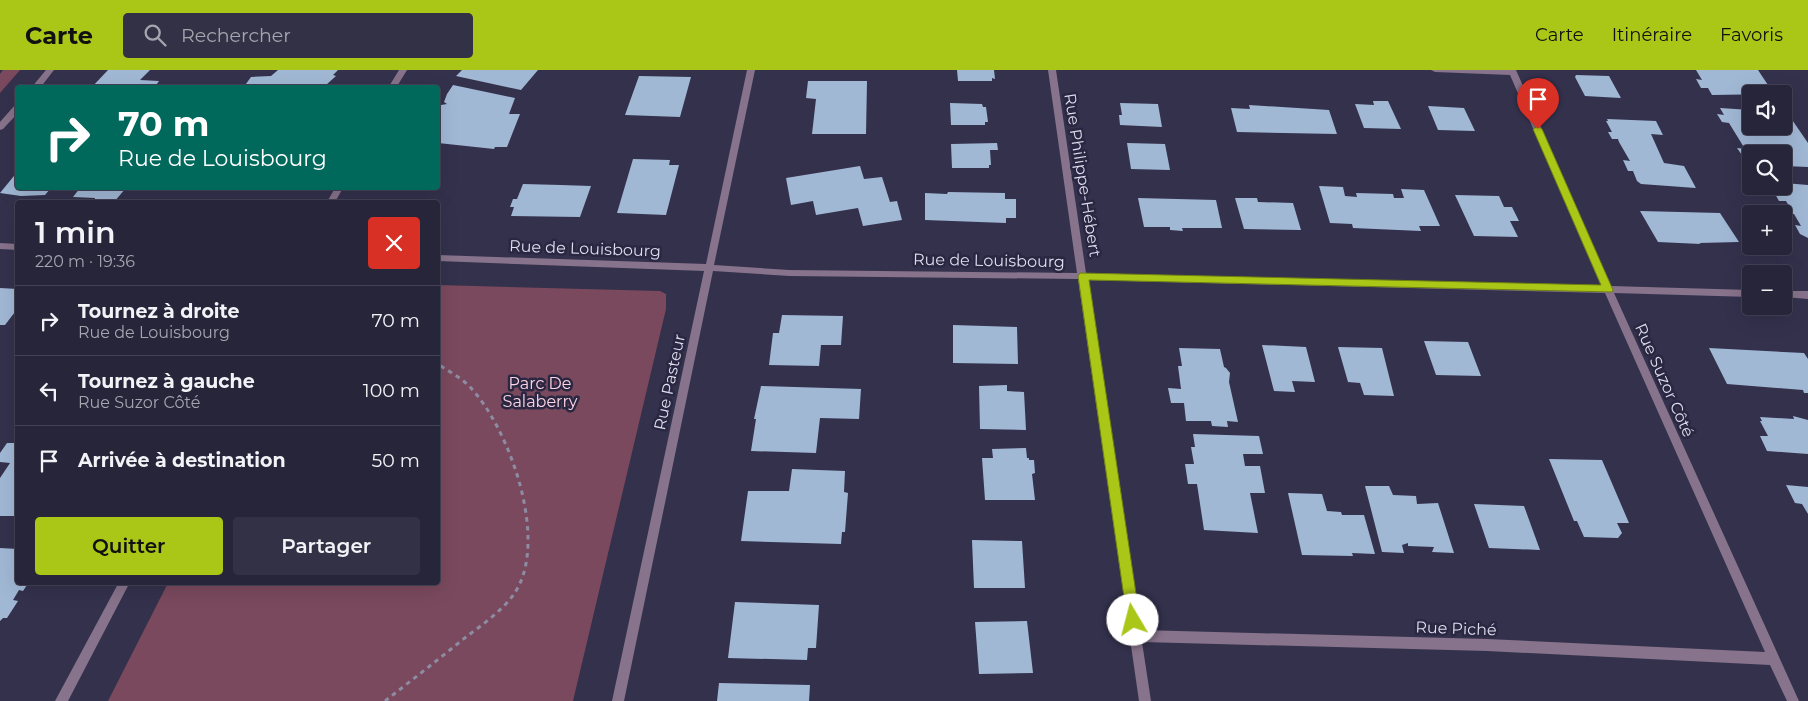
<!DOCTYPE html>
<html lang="fr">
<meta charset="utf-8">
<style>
body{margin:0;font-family:Montserrat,sans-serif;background:#333145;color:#f1f3f6;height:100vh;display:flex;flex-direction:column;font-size:19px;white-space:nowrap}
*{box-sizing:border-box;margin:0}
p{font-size:16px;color:#a4a5af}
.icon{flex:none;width:28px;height:28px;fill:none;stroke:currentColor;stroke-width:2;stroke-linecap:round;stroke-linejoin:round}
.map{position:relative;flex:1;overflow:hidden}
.side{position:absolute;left:15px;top:130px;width:425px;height:385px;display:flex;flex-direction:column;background:#27253a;border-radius:5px;box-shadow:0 5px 20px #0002,0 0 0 1px #434254}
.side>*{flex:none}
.hud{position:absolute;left:15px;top:15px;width:425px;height:105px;border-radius:5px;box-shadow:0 5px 20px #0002,0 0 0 1px #434254;background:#00695c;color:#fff;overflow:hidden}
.tools{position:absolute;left:1742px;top:15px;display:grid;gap:10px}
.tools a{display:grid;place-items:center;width:50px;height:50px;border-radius:5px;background:#27253a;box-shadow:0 5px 20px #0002,0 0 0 1px #434254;font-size:25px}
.pin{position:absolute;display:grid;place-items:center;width:42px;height:42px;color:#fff;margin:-51px -21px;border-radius:50% 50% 50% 0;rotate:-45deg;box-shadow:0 0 5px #0007}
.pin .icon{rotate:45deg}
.me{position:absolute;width:55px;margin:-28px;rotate:352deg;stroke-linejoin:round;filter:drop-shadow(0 0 4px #0008)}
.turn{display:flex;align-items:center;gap:18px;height:105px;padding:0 20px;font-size:22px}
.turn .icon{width:65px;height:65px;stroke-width:2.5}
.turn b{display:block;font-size:35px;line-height:42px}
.round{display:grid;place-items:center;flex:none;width:52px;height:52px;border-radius:5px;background:#333145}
.summary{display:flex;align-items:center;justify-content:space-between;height:85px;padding:0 20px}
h1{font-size:30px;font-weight:600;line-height:38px}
.cta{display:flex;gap:10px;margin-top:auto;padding:10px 20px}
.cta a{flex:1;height:58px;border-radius:5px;background:#aac717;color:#111;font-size:20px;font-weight:600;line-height:58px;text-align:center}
.cta a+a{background:#333145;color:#f1f3f6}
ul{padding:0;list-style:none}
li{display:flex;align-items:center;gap:15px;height:70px;padding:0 20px;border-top:1px solid #434254}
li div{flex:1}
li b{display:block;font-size:19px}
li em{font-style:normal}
header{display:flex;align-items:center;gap:30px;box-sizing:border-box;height:70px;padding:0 25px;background:#aac717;color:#111}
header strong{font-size:24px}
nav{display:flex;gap:28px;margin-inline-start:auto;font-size:18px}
.search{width:350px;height:45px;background:#333145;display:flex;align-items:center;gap:12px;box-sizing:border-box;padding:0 18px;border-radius:5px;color:#a4a5af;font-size:19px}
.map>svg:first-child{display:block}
.green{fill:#7a495d}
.building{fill:#a1b8d5}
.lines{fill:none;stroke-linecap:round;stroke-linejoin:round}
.path{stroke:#8e8ca3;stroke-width:3;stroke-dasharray:4.5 4.5;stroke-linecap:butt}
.minor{fill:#87738b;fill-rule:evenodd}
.route{fill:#aac717;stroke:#6e810f}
.labels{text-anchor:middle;stroke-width:5;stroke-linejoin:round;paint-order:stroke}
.street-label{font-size:16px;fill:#dedeef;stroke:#2a2742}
.park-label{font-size:16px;fill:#fed4e3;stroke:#2a2742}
</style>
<header>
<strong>Carte</strong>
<div class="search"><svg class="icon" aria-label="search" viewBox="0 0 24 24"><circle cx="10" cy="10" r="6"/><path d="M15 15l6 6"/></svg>Rechercher</div>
<nav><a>Carte</a><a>Itinéraire</a><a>Favoris</a></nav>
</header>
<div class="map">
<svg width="1808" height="631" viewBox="0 0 1808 631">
<rect width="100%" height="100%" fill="#34314d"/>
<path class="green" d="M3 0H20L0 23V4Z
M438 215 660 221 666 224V239L573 631H108L168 513 438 512Z"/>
<path class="building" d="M108 0H150L140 10 159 11 154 18H91Z
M278 0H338L333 5 336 6 326 15H329L328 18H243L251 7 271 6Z
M462 0H538L521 20 456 6Z
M957 0H994L995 9 992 8V11H958Z
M1696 0H1758L1774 24 1712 25 1708 18H1701L1696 9 1702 10Z
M1576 5 1609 6 1621 28 1585 26 1575 7Z
M639 6 691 7 680 47 625 45Z
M808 11H867L866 64H812L816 29 806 28Z
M453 15 515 28 509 44H520L507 77H495L494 79 438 73V43L441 35 447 34 444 32 447 24Z
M1373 31H1388L1401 59 1364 58 1355 34 1374 35Z
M950 33 982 34 983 37H986L988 52H985V55H951Z
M1120 33 1158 34 1162 57 1120 55 1119 45H1122Z
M1249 35 1329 40 1337 64 1237 62 1231 38 1250 39Z
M1428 36 1464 38 1475 61 1438 60Z
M1720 38 1751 40V56H1784V41H1786L1808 73V97L1784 96V84H1751V89L1744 88 1737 78 1745 79 1729 53 1722 52 1717 44 1724 45Z
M1607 49 1656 51 1663 65 1651 64 1664 93 1684 96 1696 118 1641 114 1637 111 1633 101H1628L1623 90 1630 91 1619 72 1618 69H1612L1608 62H1612L1606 51H1608Z
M997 73 998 80H990L991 95H989V98H952L951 74Z
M1127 73 1165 74 1170 100 1131 99Z
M633 89 670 90 669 95H679L666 145 617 143Z
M860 96 864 109 882 107 890 132 897 131 902 150 863 156 858 138 816 145 813 131 791 135 786 108Z
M18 101V118H51L45 125 21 126 0 123Z
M1784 113 1808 115V168L1800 164 1795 155 1801 156 1794 144H1790L1789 141H1792L1786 131H1779L1774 122 1780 123 1777 116H1784Z
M523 114 561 115 591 116 580 147 511 146 514 137H510L513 129H517Z
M1319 116 1343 117 1345 126 1357 127 1356 123 1393 124 1394 128H1404L1401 119 1424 120 1440 156H1419L1421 161 1353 158 1352 154 1330 153Z
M80 118H126L114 132H94L95 128 73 127Z
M141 118H170L168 120H139Z
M948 122 1005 123V129H1016V148H1006V153L925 150V123L947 124Z
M1455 125 1499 126 1504 137H1512L1519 151H1510L1518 167 1474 166Z
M1138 128 1216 130 1222 158H1182L1183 161 1170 160V157H1144Z
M1235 128H1257L1258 132 1293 133 1301 160 1244 159Z
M1640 141 1720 143 1739 172 1699 173 1701 174 1658 172Z
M0 218 18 219V238L5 255H0Z
M782 245 843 246 841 275H821L819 296 769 295 773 263H779Z
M953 255 1017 257 1018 294 953 293Z
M1424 271 1468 272 1481 306 1436 305Z
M1262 275 1306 277 1315 312 1292 311 1295 322 1274 321Z
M1338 277 1382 278 1394 326 1364 325 1360 313 1348 312Z
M1179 278 1220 279 1224 297 1226 298 1230 303 1229 312 1238 352 1227 351 1228 357 1212 356 1211 351H1186L1184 333H1171L1168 318 1181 319 1178 296H1182Z
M1709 278 1804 283 1808 289V323H1804L1803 320 1727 314Z
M1007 315V321L1024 322 1026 360 980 359 979 316Z
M761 316 861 319 859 349 820 348 816 383 751 381 756 349H754Z
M1793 346 1808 350V384L1767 381 1760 366H1768L1760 351H1762L1760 347 1794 349Z
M1193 364 1259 366 1263 384H1243L1245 396H1260L1265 423H1250L1258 463 1204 460 1197 414H1188L1185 394H1194L1191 377H1195Z
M7 373H18V446H0V408L10 393 0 392V383Z
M1026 378 1027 388H1029V390H1034L1035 403 1032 404 1035 430H985L982 388H993L992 379Z
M1549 389 1602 390 1629 453H1617L1622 463 1618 468 1584 467 1577 451H1574Z
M792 399 845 401 844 422 848 423 845 462H842L841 474 741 471 748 421H789Z
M1786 415 1808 417V444L1802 434 1795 433Z
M1365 416H1389L1393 425 1416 426 1417 434 1438 433 1454 483 1432 482 1434 477 1408 476V473L1402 475 1404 483 1382 482Z
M1288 423 1322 424 1327 441 1341 442 1342 445H1364L1375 484 1352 483 1353 486 1302 485Z
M1474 434 1524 436 1540 480 1489 478Z
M972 470 1022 471 1025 518H974Z
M0 478 18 479V512H29L23 521 19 520 13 530 18 531 7 548H3L0 551Z
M735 532 819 535 816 578H808L807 590 728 588Z
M1027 551 1033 603 979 604 975 552Z
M719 613 810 615 809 631H717Z"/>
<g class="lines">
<path class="path" d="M385 631C412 610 439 589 466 567 482 555 502 541 514 524 550 472 510 358 469 316 460 307 448 301 438 294"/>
<path class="minor" d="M46 0H54L40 18H31Z
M399 0H407L396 18H388Z
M747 0H755L714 195 789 200 1077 203 1048 0H1056L1086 203 1601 216 1510 5 1435 2 1431 0H1516L1611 216 1751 220V227L1614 223 1799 631H1787L1770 595 1487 581 1142 572 1151 631H1139L1078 209 789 206 713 201 624 631H612L704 201 438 191V185L706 194ZM1087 210 1605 223 1765 582 1487 569 1140 560Z
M15 35H18V43L3 59 0 60V52Z
M335 118H343L335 132H327Z
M0 173 18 174V180L0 179Z
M1784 221H1808V229L1784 227Z
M119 512H130L68 631H55Z"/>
</g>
<path class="route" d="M1538 56 1542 59 1613 220 1612 222 1089 210 1140 550 1138 555 1133 557 1128 555 1078 206 1080 203 1601 215 1533 59Z"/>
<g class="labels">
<g class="street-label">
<text transform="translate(1083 105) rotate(81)" y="6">Rue Philippe-Hébert</text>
<text transform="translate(585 178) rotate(2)" y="6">Rue de Louisbourg</text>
<text transform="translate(989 190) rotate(1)" y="6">Rue de Louisbourg</text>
<text transform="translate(1665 310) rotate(66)" y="6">Rue Suzor Côté</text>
<text transform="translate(669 312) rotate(-78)" y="6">Rue Pasteur</text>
<text transform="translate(1456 558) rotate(2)" y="6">Rue Piché</text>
</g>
<g class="park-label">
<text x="540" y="319">Parc De<tspan x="540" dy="18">Salaberry</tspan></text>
</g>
</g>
</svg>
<div class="tools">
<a><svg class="icon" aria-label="sound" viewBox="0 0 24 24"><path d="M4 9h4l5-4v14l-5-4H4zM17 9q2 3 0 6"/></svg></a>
<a><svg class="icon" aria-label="search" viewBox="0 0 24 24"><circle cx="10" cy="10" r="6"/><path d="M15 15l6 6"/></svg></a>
<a>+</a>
<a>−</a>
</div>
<div class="pin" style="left:1538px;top:59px;background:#d93025"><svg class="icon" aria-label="arrive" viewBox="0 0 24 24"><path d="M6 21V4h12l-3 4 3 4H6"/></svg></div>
<svg class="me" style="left:1133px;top:550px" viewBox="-20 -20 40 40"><circle r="19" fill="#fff"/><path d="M0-13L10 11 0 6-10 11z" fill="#aac717"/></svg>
<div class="hud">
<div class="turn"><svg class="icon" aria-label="right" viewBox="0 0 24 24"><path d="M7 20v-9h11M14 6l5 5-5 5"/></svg><div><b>70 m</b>Rue de Louisbourg</div></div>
</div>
<section class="side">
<div class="summary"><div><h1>1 min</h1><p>220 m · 19:36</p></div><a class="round" style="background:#d93025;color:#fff"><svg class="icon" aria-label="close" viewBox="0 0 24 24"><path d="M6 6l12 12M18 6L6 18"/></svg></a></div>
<ul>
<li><svg class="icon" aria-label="right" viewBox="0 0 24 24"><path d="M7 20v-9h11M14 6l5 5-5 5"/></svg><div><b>Tournez à droite</b><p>Rue de Louisbourg</p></div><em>70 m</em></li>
<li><svg class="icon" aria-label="left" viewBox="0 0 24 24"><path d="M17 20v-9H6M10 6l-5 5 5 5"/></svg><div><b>Tournez à gauche</b><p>Rue Suzor Côté</p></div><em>100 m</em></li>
<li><svg class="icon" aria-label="arrive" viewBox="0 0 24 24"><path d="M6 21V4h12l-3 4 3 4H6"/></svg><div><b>Arrivée à destination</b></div><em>50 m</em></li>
</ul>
<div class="cta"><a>Quitter</a><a>Partager</a></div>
</section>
</div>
